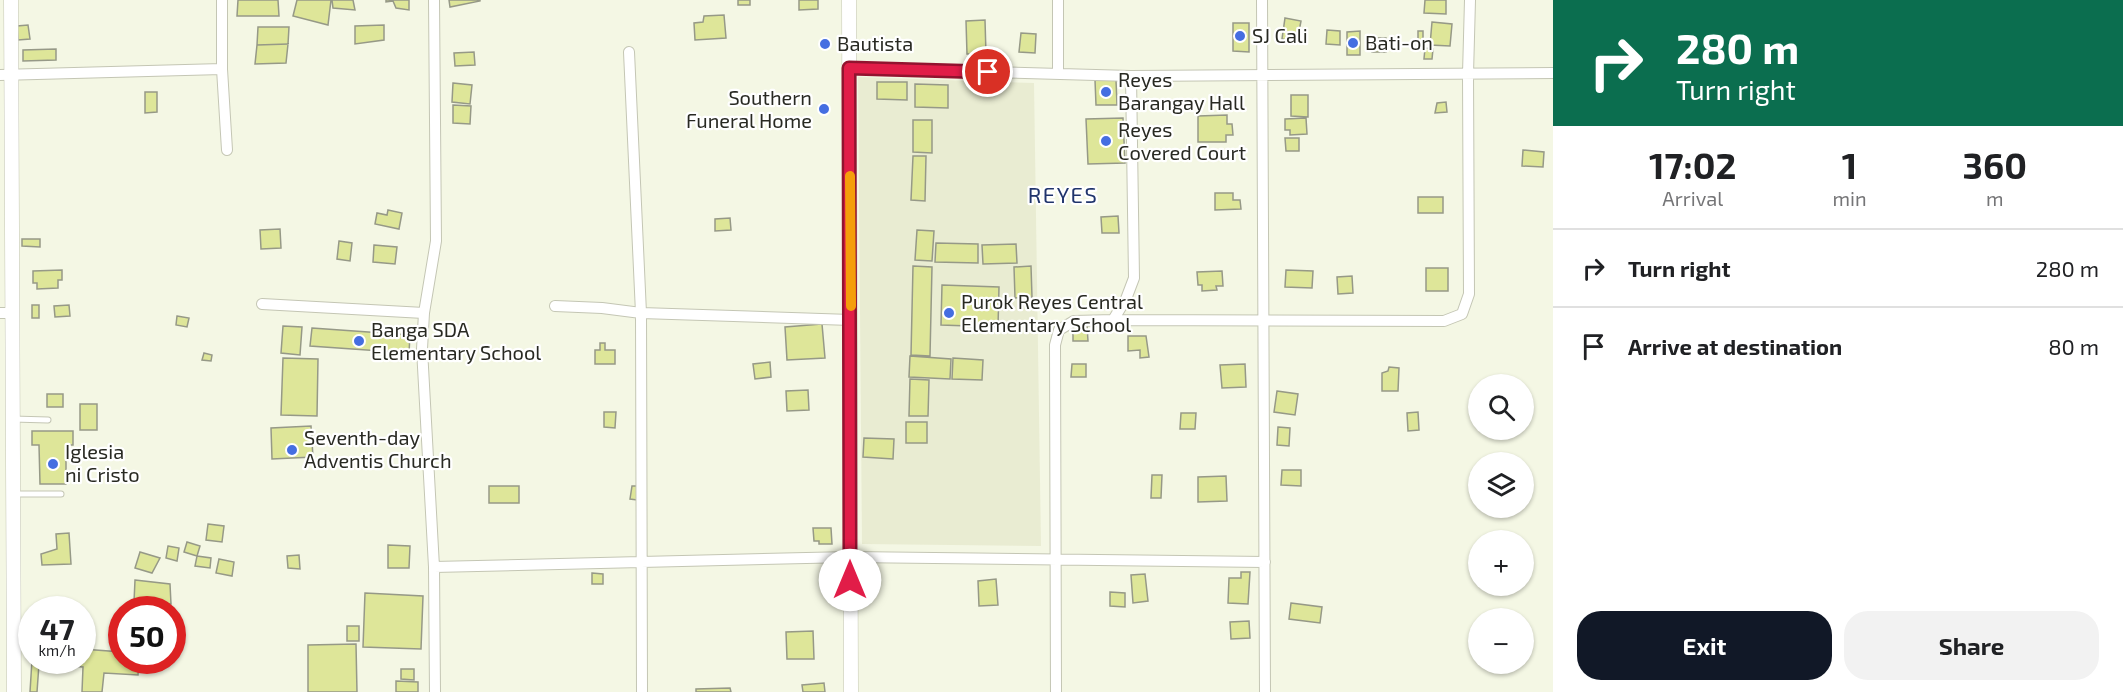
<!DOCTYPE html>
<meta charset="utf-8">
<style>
body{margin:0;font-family:"Exo 2",sans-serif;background:#f2f2f2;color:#202124;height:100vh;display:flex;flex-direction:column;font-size:22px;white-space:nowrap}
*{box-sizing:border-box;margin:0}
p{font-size:20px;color:#757577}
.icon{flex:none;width:33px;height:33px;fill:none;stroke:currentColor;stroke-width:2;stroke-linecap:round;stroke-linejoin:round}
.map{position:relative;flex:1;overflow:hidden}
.panel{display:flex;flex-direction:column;background:#fff;width:570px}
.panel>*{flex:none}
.guide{background:#0b6e4f;color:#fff;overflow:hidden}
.fabs{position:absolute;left:1468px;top:374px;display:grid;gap:12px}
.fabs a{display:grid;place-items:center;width:66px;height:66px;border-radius:50%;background:#fff;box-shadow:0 2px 4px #0004;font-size:30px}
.speed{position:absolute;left:18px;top:596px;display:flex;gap:12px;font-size:30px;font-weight:700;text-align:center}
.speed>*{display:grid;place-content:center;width:78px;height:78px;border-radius:50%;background:#fff;box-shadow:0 2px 4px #0004;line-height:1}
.speed small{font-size:15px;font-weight:400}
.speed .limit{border:9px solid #d22;background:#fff;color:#111}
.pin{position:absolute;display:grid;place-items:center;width:51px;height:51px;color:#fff;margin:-26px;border:3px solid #fff;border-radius:50%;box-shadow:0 2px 6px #0007}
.me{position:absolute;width:66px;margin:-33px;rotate:0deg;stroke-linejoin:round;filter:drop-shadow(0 0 4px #0008)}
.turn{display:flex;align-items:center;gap:21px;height:126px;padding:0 24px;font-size:27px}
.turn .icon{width:78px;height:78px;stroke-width:2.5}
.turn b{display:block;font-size:42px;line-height:51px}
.eta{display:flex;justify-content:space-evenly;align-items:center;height:102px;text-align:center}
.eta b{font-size:36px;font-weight:700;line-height:42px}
.action{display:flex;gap:12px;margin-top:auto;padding:12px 24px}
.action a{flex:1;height:69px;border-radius:24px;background:#111827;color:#fff;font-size:24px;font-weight:700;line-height:69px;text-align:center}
.action a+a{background:#f2f2f2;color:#202124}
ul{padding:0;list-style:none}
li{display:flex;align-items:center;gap:18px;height:78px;padding:0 24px;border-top:2px solid #e0e0e0}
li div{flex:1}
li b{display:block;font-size:22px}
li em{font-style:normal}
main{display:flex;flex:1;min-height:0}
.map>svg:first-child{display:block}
.built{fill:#e9ecd2}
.building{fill:#dee699;stroke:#969987;stroke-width:1.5}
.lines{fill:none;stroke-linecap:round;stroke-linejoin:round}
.lane-casing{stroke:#c4c6b4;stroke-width:7}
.street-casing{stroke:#c4c6b4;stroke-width:12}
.secondary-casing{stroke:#c4c6b4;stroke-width:15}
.lane{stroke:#fff;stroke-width:5}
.street{stroke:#fff;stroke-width:10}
.secondary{stroke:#fff;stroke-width:14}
.route-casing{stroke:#92132f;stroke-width:15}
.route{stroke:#e11d48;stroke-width:10}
.slow{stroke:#f59e0b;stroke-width:10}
.poi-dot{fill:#456ee1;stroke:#fff;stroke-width:2}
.labels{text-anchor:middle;stroke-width:4.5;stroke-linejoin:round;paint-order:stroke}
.poi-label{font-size:20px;fill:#282922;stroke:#fff;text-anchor:start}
.quarter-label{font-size:22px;letter-spacing:1.5px;fill:#20346c;stroke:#fff}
</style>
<main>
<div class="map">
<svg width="1553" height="692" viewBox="0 0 1553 692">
<rect width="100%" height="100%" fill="#f4f7e4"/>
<path class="built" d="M858 77 1034 83 1041 546 862 544Z"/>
<path class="building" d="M238 0H278L279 16H237Z
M297 0H331L328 25 293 16Z
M332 0H353L355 10 333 8Z
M386 0H409V10L396 8 393 1 386 2Z
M449 0H480V1L450 7Z
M738 0H750V5H738Z
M799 0H818V9L799 10Z
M1425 0H1446V14L1424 13Z
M724 15 726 38 695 40 694 23 703 22 704 16Z
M1285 18 1301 21 1297 42 1282 39Z
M985 20 986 54H967L966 21Z
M1432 22 1452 24 1450 46 1430 45Z
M1233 23H1249V52L1233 51Z
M28 25 30 39 18 40 17 26Z
M384 25V40L355 44V26Z
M258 27H289L288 44 257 45Z
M1327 30 1340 31V45L1326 44Z
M1360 31V55H1347V32Z
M1418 31H1423V43H1418Z
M1021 33 1036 34 1035 53 1019 52Z
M1372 38H1386V52H1372Z
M288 44 286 63 255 64 257 45Z
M1425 48 1433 49 1432 59H1424Z
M56 49V60L23 61V50Z
M474 52 475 65 455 66 454 53Z
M1095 80H1116L1117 105H1096Z
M877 82H907V100L877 99Z
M453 83 472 85 470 104 452 102Z
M915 84 948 85V108L915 107Z
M145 92H157V112L145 113Z
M1291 95H1308V117L1291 116Z
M1446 102 1447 112 1435 113 1437 103Z
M453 105 471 106 470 124 453 123Z
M1227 115V124H1232L1233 135H1226V142H1198V116Z
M1123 118 1125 163 1088 164 1086 119Z
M1306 118 1307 134 1290 135V130H1285V119Z
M913 120H932V153L913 152Z
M1285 138H1299V151H1286Z
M1523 150 1544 152 1543 167 1522 166Z
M913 156H926L925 201 911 200Z
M1215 193H1233V200H1240L1241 209 1215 210Z
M1418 197H1443V213H1418Z
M388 210 402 213 399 229 375 224 377 213 387 215Z
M1118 216 1119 233H1102L1101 217Z
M730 218 731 230 715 231V219Z
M280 229 281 248 261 249 260 230Z
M917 230 934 231 932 261 915 260Z
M22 239H40V247L22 246Z
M339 241 352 243 350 261 337 259Z
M936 243 978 244V263L935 262Z
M1016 244 1017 263 983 264 982 245Z
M374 245 397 247 395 264 373 262Z
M913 266 932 267 930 356 911 355Z
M1031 266 1032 297 1015 298 1014 267Z
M1426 268H1448V291H1426Z
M62 270V280H58V288L37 289V283H33V271Z
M1286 270 1313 271 1312 288 1285 287Z
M1222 271 1223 286H1216L1217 290 1202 291V285H1198L1197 272Z
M1352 276 1353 293 1338 294 1337 277Z
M942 285 999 287 998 327 941 325Z
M32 305H39V318H32Z
M69 305 70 316 55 317 54 306Z
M177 316 189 318 187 327 176 325Z
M822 324 825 358 787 360 785 327Z
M283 326 302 327 300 355 281 353Z
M1073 326H1087L1088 341H1073Z
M312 328 410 335 409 353 310 346Z
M1128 336H1146L1149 357 1140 358V350L1128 351Z
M600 343H605V350H615V364H595V350H600Z
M204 353 212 355 211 361 202 360Z
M910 356 951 359 950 379 909 377Z
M283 358 318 359 317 416 281 415Z
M953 358 983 360 982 380 952 379Z
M770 362 771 377 755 379 753 364Z
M1072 364H1086V377H1071Z
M1245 364 1246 387 1222 388 1220 365Z
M1389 367 1399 368 1398 391H1382V373L1388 371Z
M910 379 929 380 928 416H909Z
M808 390 809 410 787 411 786 391Z
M1277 391 1298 394 1295 415 1274 412Z
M47 394H63V407H47Z
M80 404H97V430H80Z
M604 412H616L615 428 604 427Z
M1418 412 1419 430 1408 431 1407 413Z
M1181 413H1196L1195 429H1180Z
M906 422H927V443H906Z
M311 426 313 457 272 459 271 428Z
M1278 427 1290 428 1289 446 1277 445Z
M32 431H73V445H66V484H40L39 445H32Z
M864 438 894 439 893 459 863 457Z
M1282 470H1301V486L1281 485Z
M1152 475H1162L1161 498H1151Z
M1226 476 1227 501 1198 502V477Z
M489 486H519V503H489Z
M632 486H639L637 500 630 499Z
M208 524 224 526 222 542 206 540Z
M813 528H831L832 544H819V541H814Z
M69 533 71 564 42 565 41 554 57 549 56 534Z
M187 542 200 546 197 556 184 552Z
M388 545 410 546 409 568H388Z
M168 546 179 548 177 561 166 558Z
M140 552 160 558 152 573 135 568Z
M299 555 300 569 288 568 287 556Z
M197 556 211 558 210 568 195 566Z
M219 559 234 562 232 576 216 573Z
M1241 572H1250L1248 604 1228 603 1229 578H1241Z
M592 573 603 574V584H592Z
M1145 574 1148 601 1133 603 1131 575Z
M996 579 998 605 979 606 978 581Z
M135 580 170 584 171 604 134 602Z
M1110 592 1125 593V607L1110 606Z
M365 593 423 596 421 649 363 647Z
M1291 603 1322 607 1320 623 1289 619Z
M1249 621 1250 638 1231 639 1230 622Z
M347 626H359V641H347Z
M813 631 814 659H787L786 632Z
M356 644 357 692H308V645Z
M82 649 122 652V660H139L138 675 104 673 102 692H82L83 667 39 664 37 692H30L32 660H82Z
M401 669H414V680L401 679Z
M396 681 418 682V692H396Z
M824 683 825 692H803L802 685Z
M730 688 731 692H696V689Z"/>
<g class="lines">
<defs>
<path id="lane" d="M13 419 48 420
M13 494H61"/>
<path id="street" d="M222 0V69L227 150
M434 0 436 241 424 313 422 349 434 567 435 692
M1058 0V74
M1262 0 1265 692
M629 52 641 313 642 692
M849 68 1131 76 1553 73
M0 75 222 69
M262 304 424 313
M555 306 602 308 641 313 851 320
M0 313H11
M1113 320 1126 299 1134 278 1131 76
M434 567 850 557 1265 562
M1056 692 1055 345 1059 330 1074 321 1113 320 1444 321 1462 314 1469 294 1468 74 1470 0"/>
<path id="secondary" d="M11 0 14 692
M849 0 851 692"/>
</defs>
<use href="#lane" class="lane-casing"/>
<use href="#street" class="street-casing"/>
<use href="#secondary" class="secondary-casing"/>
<use href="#lane" class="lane"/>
<use href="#street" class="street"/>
<use href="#secondary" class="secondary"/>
</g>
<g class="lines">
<defs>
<path id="route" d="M850 580 849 68 988 72"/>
</defs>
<use href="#route" class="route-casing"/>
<use href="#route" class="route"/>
<path class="slow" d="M850 176 851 306"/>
</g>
<g class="poi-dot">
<circle cx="1240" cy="36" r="6"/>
<circle cx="1353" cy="43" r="6"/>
<circle cx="825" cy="44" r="6"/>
<circle cx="1106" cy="92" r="6"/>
<circle cx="824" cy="109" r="6"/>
<circle cx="1106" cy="141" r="6"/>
<circle cx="949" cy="313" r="6"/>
<circle cx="359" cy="341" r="6"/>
<circle cx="292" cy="450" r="6"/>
<circle cx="53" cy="464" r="6"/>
</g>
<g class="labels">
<g class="poi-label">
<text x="1252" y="43">SJ Cali</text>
<text x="1365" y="50">Bati-on</text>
<text x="837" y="51">Bautista</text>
<text x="1118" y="87">Reyes<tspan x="1118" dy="23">Barangay Hall</tspan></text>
<text x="812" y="105" text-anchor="end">Southern<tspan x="812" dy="23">Funeral Home</tspan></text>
<text x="1118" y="137">Reyes<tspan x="1118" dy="23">Covered Court</tspan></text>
<text x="961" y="309">Purok Reyes Central<tspan x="961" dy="23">Elementary School</tspan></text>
<text x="371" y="337">Banga SDA<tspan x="371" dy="23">Elementary School</tspan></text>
<text x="304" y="445">Seventh-day<tspan x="304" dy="23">Adventis Church</tspan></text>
<text x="65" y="459">Iglesia<tspan x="65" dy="23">ni Cristo</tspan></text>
</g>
<g class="quarter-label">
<text x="1063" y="203">REYES</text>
</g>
</g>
</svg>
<div class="fabs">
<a><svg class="icon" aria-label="search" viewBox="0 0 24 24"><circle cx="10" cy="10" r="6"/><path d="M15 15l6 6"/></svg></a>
<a><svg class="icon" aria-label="layers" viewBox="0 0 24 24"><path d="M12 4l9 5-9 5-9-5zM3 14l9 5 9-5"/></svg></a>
<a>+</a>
<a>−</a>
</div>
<div class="speed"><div>47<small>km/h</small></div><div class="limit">50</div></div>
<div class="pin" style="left:988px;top:72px;background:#d93025"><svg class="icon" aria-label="arrive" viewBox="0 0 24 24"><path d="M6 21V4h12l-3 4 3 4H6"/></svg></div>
<svg class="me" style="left:850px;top:580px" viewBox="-20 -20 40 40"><circle r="19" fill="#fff"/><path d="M0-13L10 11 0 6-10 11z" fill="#e11d48"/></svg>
</div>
<section class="panel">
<div class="guide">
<div class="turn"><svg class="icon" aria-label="right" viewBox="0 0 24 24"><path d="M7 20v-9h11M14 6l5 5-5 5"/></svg><div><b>280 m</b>Turn right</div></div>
</div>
<div class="eta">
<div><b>17:02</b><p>Arrival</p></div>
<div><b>1</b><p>min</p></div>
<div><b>360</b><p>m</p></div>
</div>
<ul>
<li><svg class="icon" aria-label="right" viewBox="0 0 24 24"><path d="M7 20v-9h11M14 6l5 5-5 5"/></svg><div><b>Turn right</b></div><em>280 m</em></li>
<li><svg class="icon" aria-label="arrive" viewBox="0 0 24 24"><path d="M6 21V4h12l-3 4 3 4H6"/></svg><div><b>Arrive at destination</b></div><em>80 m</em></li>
</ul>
<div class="action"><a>Exit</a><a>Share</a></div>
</section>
</main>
